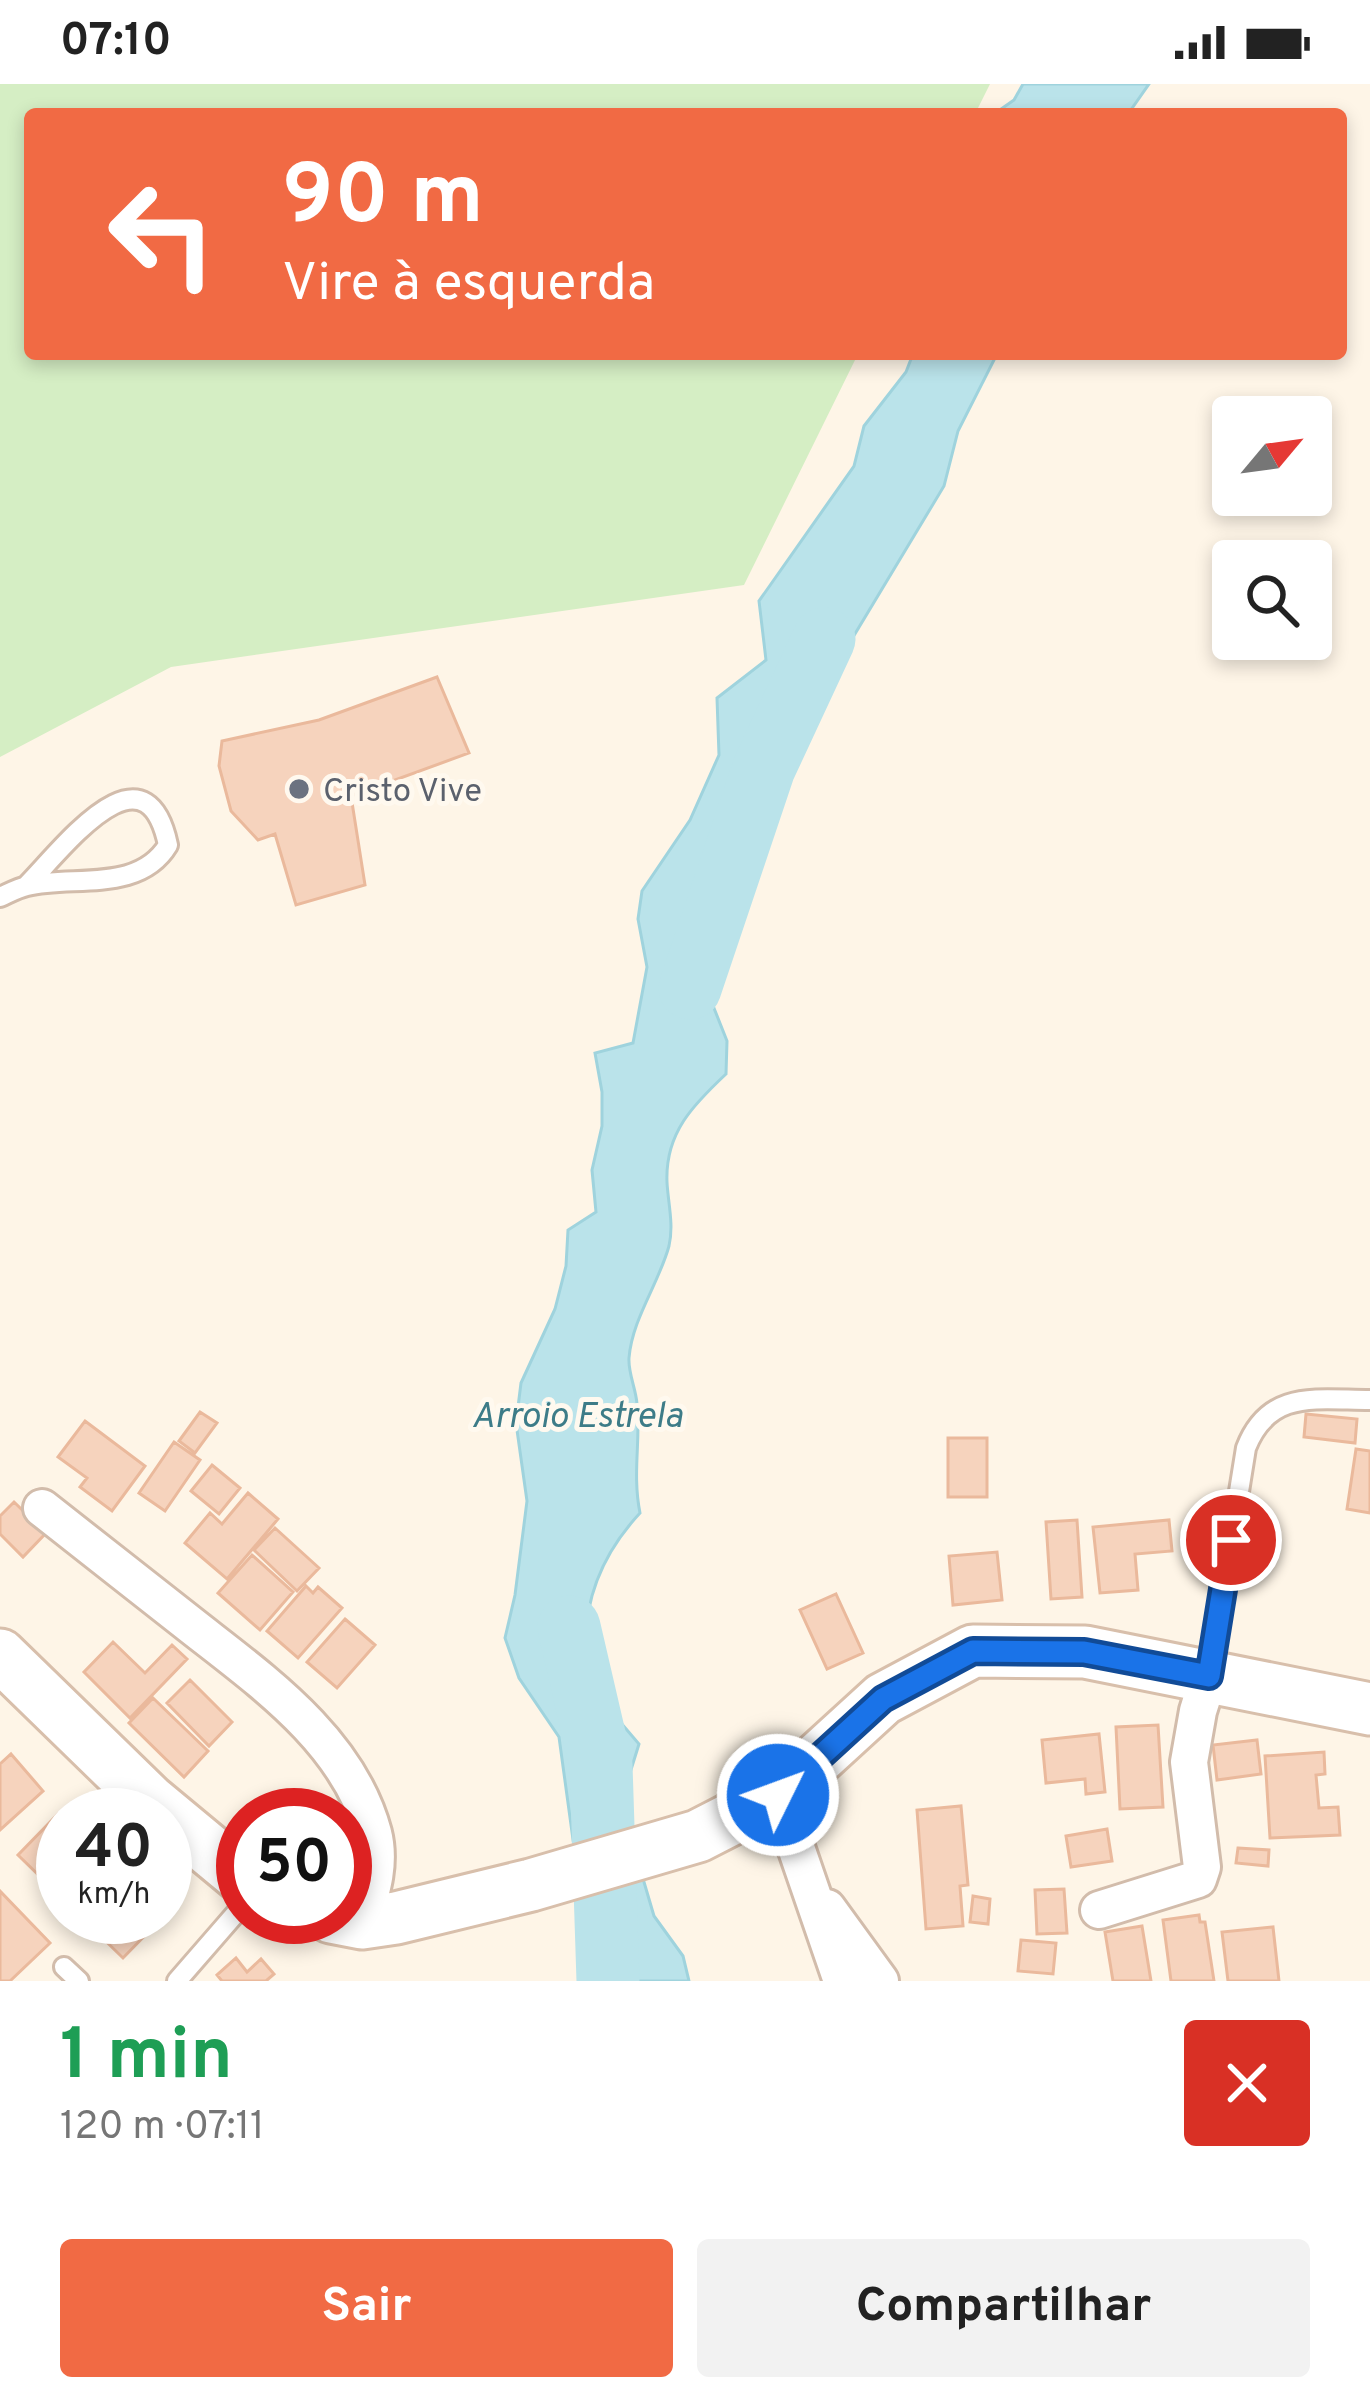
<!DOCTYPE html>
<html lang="pt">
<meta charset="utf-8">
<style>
body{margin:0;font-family:Overpass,sans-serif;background:#f2f2f2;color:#222;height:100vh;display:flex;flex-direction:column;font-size:45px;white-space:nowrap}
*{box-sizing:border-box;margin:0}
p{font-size:39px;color:#767676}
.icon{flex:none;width:66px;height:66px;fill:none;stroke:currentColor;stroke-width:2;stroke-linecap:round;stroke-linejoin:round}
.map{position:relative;height:1897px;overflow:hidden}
.sheet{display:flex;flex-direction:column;background:#fff;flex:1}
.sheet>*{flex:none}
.banner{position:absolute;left:24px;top:24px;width:1323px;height:252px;border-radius:12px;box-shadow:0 6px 18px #0003;background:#f16a44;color:#fff;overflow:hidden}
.needle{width:78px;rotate:61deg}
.controls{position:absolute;left:1212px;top:312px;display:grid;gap:24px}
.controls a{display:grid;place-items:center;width:120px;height:120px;border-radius:12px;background:#fff;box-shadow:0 6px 18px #0003;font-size:60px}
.speed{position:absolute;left:36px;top:1704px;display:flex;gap:24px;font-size:60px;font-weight:700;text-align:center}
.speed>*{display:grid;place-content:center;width:156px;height:156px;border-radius:50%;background:#fff;box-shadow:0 6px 18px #0003;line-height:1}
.speed small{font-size:30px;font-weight:400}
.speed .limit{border:18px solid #d22;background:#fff;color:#111}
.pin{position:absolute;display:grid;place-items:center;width:102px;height:102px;color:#fff;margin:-51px;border:6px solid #fff;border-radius:50%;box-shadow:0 3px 12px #0007}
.me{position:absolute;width:132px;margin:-66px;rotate:48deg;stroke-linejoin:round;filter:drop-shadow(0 0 9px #0008)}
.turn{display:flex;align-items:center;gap:42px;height:252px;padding:0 60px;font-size:54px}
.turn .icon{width:156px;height:156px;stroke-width:2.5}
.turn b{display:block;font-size:84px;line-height:102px}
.round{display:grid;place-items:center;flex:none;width:126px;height:126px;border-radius:12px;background:#f2f2f2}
.overview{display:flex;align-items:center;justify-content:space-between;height:204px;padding:0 60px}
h1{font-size:72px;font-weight:700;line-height:90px;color:#1e9e55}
.action{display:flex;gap:24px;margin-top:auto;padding:24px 60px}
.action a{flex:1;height:138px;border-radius:12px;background:#f16a44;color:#fff;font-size:48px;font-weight:700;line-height:138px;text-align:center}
.action a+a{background:#f2f2f2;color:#222}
.status{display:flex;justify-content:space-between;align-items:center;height:84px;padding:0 60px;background:#fff;direction:ltr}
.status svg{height:33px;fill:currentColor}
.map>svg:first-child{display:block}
.green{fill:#d5eec4}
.water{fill:#bae3ea;stroke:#9fd3dd;stroke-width:3}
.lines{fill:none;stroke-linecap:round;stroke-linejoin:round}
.river{stroke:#bae3ea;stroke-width:63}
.building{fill:#f6d3bd;stroke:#eab99c;stroke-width:3}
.service-casing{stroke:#d2bcab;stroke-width:24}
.minor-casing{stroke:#d2bcab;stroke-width:42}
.secondary-casing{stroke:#d8bfab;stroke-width:57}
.service{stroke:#fff;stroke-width:18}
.minor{stroke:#fff;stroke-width:36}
.secondary{stroke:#fff;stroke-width:51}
.route-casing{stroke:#114b97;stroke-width:30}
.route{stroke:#1a73e8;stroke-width:21}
.worship-dot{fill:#6b7280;stroke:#fff9ef;stroke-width:4.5}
.labels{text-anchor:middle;stroke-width:10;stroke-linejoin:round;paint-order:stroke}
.worship-label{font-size:33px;fill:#5b616d;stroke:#fff9ef;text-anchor:start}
.water-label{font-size:36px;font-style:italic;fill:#3d7c88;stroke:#fff9ef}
</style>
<div class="status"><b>07:10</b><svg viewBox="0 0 49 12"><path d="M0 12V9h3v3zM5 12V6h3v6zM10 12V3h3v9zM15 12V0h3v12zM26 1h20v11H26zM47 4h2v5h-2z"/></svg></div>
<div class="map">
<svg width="1370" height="1897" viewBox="0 0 1370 1897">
<rect width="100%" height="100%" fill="#fef5e7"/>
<path class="green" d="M0 0H990L975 30H30V270H858L744 501 171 583 0 673Z"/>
<path class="water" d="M1023 0H1149L1128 30H994L1014 16Z
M913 270H997L958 347 944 402 832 588 795 622 768 661 769 704 719 773 715 814 726 858 708 909 727 957 726 990C693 1021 665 1049 667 1098 668 1119 674 1140 669 1162 659 1199 632 1235 629 1274 628 1289 636 1305 637 1320 641 1356 632 1389 640 1429 602 1470 582 1518 586 1574 588 1601 597 1612 583 1637L621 1639 639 1660 625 1705 629 1722 626 1737 654 1832 683 1872 689 1897H581L586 1876 584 1836 559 1653 519 1594 505 1554 515 1511 527 1417 516 1339 521 1299 555 1225 566 1182 568 1146 596 1128 592 1086 602 1042V1008L595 969 633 959 647 883 638 835 642 807 690 736 719 671 717 614 766 576 759 517 854 382 864 342 906 288Z"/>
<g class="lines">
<path class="river" d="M690 904 764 684 824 555
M569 1543 601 1681 608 1897"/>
</g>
<path class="building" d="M437 593 469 669 351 712 365 801 296 821 275 750 258 756 231 727 219 682 222 657 319 636Z
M200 1328 217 1339 195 1369 179 1357Z
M1306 1330 1357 1335 1355 1359 1304 1353Z
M85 1337 145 1382 112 1427 80 1403 87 1394 58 1373Z
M948 1354H987V1413H948Z
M174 1358 200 1376 165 1427 139 1409Z
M1356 1365 1370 1367V1429L1347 1425Z
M212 1381 240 1404 219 1430 191 1407Z
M248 1409 278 1435 227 1495 185 1459 210 1429 222 1440Z
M14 1418 46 1449 23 1473 0 1450V1432Z
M1077 1436 1082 1513 1051 1515 1046 1438Z
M1169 1436 1172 1467 1135 1470 1138 1506 1100 1509 1093 1443Z
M275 1444 319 1484 297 1507 254 1466Z
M997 1468 1002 1516 953 1521 949 1472Z
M252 1471 293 1508 260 1546 218 1509Z
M306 1502 313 1509 318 1503 342 1524 298 1574 267 1547Z
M836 1510 863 1569 827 1585 800 1526Z
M345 1535 375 1561 337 1604 307 1578Z
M113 1558 145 1589 172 1561 187 1575 130 1634 84 1588Z
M190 1596 232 1638 209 1662 167 1619Z
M153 1614 208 1667 184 1693 129 1639Z
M1158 1641 1163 1723 1120 1725 1116 1643Z
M1099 1650 1105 1708 1086 1710 1085 1695 1046 1699 1042 1656Z
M1257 1656 1261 1690 1217 1696 1213 1661Z
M1324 1668 1325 1690 1316 1691 1319 1724 1338 1723 1340 1751 1270 1754 1265 1672Z
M11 1670 43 1707 0 1746V1680Z
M961 1722 968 1801 960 1802 963 1842 926 1845 917 1726Z
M58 1730 63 1735V1815L18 1771Z
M1107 1745 1112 1777 1071 1783 1066 1752Z
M1238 1764 1269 1766 1268 1782 1236 1779Z
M1064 1805 1067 1849 1037 1850 1035 1806Z
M0 1807 50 1859 10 1897H0Z
M973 1812 990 1815 988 1840 970 1838Z
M1199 1831 1200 1838H1205L1214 1897H1171L1163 1836Z
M81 1833H163L123 1874Z
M1142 1842 1151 1897H1113L1105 1848Z
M1273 1843 1279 1897H1228L1222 1848Z
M1021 1856 1056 1859 1053 1890 1018 1887Z
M236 1874 247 1888 261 1875 274 1890 266 1897H222L217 1891Z"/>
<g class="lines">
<defs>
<path id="service" d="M0 813C9 809 18 804 27 802 74 791 139 809 168 761 145 653 62 766 26 802
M1210 1587 1246 1364C1269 1305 1316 1316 1370 1316
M64 1883 79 1897
M177 1897 243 1821"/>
<path id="minor" d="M42 1424C90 1462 139 1500 187 1538 259 1595 348 1655 373 1749 381 1780 371 1809 362 1839
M778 1711 842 1897
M827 1824 880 1897
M1099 1826 1198 1795 1202 1783 1189 1678 1198 1627 1209 1592"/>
<path id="secondary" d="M0 1571 149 1716 243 1794
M331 1833 362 1839 396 1834 531 1801 698 1752 778 1711 883 1615 973 1567 1085 1568 1370 1625"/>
</defs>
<use href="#service" class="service-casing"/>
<use href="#minor" class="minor-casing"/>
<use href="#secondary" class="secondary-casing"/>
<use href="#service" class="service"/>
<use href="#minor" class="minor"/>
<use href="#secondary" class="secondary"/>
</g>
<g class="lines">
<defs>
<path id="route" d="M778 1711 883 1615 973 1567 1084 1568 1209 1592 1231 1456"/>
</defs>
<use href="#route" class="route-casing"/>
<use href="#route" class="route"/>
</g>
<circle class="worship-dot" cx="299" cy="705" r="12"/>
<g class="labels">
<g class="worship-label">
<text x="323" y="717">Cristo Vive</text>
</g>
<g class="water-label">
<text x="577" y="1343">Arroio Estrela</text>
</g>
</g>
</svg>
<div class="controls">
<a><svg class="needle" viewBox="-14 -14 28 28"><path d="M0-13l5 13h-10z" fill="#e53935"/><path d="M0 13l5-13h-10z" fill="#767676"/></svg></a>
<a><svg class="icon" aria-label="search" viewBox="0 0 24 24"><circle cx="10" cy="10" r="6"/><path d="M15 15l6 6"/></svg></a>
</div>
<div class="speed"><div>40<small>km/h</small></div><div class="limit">50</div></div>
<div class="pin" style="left:1231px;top:1456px;background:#d93025"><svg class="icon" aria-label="arrive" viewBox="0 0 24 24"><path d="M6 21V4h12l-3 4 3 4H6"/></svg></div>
<svg class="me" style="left:778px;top:1711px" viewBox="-20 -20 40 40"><circle r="17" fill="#1a73e8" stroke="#fff" stroke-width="3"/><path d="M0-11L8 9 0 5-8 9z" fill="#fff"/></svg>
<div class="banner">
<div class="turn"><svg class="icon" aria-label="left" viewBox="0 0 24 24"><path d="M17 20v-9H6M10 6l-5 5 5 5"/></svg><div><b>90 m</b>Vire à esquerda</div></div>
</div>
</div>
<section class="sheet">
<div class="overview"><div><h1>1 min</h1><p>120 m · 07:11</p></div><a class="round" style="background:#d93025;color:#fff"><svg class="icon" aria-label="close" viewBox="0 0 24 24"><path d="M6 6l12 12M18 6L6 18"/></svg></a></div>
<div class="action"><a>Sair</a><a>Compartilhar</a></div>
</section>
